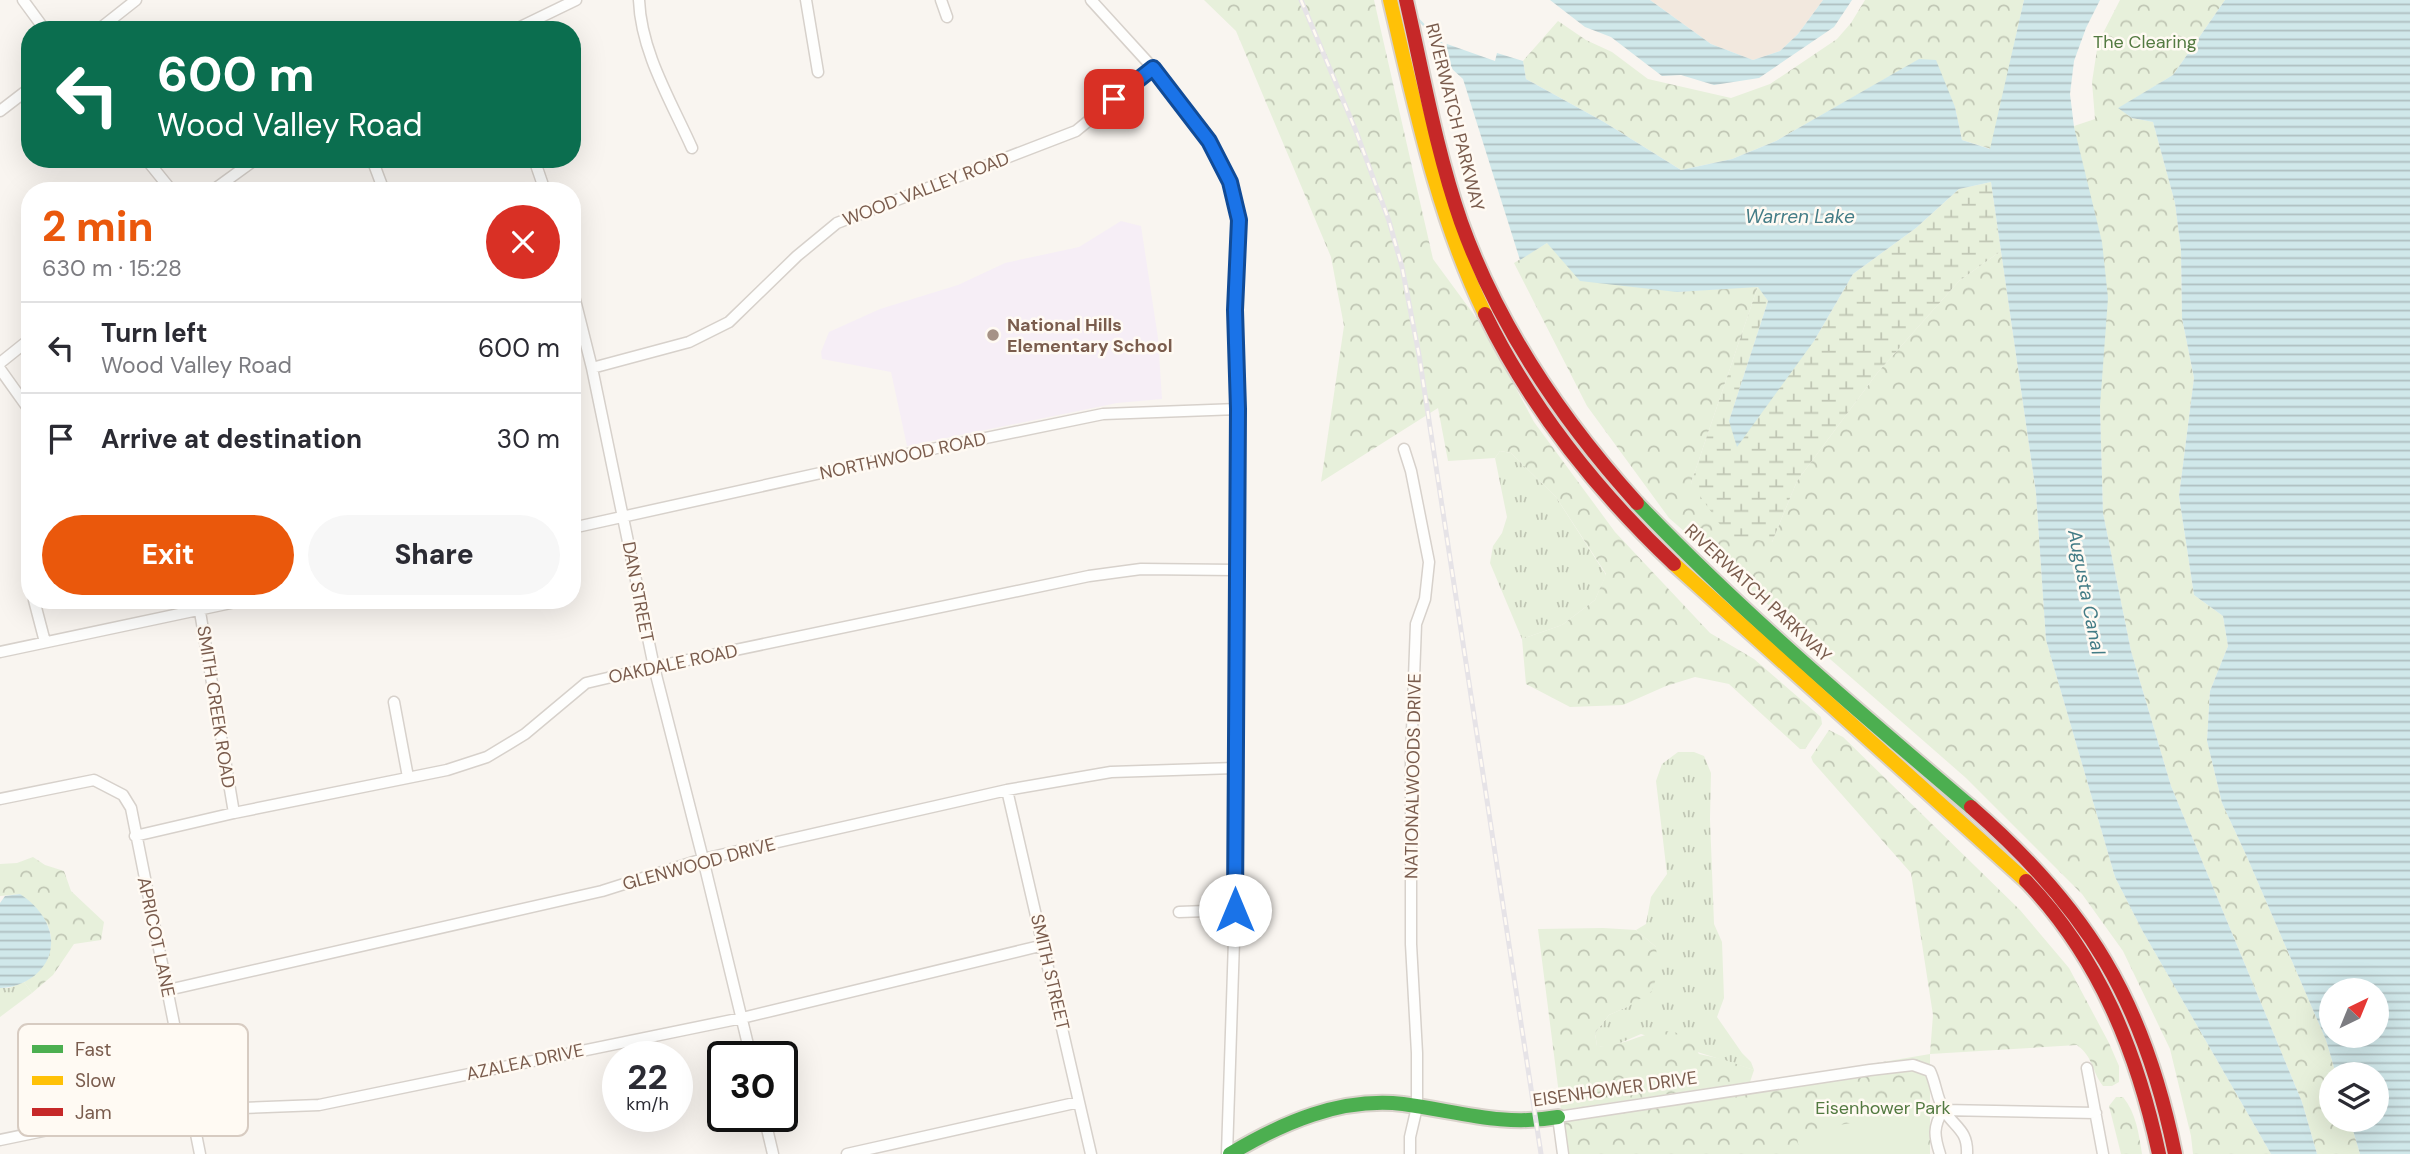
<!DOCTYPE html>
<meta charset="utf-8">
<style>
body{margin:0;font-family:"DM Sans",sans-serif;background:#f7f7f7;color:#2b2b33;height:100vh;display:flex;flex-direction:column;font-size:26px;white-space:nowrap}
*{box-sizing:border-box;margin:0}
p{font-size:23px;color:#7c7c81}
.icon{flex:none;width:38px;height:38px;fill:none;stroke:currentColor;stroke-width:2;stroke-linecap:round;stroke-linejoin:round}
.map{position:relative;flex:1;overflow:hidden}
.sheet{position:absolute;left:21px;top:182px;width:560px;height:427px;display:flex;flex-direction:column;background:#fff;border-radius:28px;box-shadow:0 7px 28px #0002}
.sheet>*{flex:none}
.top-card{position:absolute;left:21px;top:21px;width:560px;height:147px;border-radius:28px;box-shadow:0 7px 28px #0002;background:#0b6e4f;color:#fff;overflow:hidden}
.needle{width:46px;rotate:43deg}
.buttons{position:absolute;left:2319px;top:978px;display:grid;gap:14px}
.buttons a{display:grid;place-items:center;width:70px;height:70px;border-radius:50%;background:#fff;box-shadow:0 7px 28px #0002;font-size:35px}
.speed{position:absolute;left:602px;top:1041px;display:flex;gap:14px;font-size:35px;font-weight:700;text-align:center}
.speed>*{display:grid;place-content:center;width:91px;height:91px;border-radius:50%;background:#fff;box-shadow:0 7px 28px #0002;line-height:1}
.speed small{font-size:18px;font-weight:400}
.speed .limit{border:4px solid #111;border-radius:10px;background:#fff;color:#111}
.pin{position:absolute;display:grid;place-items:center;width:60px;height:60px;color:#fff;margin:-30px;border-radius:14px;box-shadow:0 4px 10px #0006}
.me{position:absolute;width:77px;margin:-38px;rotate:0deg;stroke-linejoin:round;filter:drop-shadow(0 0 5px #0008)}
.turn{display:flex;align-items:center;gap:24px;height:147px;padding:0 21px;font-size:32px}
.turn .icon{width:91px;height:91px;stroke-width:2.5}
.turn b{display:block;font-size:49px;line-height:60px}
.round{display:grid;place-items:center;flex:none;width:74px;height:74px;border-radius:37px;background:#f7f7f7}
.summary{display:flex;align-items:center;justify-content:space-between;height:119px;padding:0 21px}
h1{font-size:42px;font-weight:800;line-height:52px;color:#ea580c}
.action{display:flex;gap:14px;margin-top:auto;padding:14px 21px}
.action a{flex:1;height:80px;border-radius:42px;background:#ea580c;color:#fff;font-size:28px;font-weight:800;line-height:80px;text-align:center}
.action a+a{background:#f7f7f7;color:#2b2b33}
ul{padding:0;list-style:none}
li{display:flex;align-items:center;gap:21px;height:91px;padding:0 21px;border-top:2px solid #e1e1e2}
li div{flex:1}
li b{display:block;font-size:26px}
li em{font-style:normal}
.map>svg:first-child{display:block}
.residential{fill:#f2e8de}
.education{fill:#f6eef6}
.grass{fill:url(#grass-tufts)}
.forest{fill:url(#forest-crowns)}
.wetland{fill:url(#wetland-marsh)}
.pitch{fill:#e7f0db}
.water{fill:url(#water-rules);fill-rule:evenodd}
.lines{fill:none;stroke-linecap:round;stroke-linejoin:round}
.stream{stroke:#d0e8ea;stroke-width:2.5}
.street-casing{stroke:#d7d1cb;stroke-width:13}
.fast-casing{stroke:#d9d2cb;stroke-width:18}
.slow-casing{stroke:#d9d2cb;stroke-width:18}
.jam-casing{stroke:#d9d2cb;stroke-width:18}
.street{stroke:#fefefd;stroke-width:10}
.fast{stroke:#4caf50;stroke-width:14}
.slow{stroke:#ffc107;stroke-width:14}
.jam{stroke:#c62828;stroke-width:14}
.rail-casing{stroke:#e6e3e7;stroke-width:5}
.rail{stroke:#fffaf3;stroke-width:2.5;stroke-dasharray:8;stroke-linecap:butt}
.route-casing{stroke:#114b97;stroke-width:18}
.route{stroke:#1a73e8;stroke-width:12}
.poi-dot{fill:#a69286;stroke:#fffaf3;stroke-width:2.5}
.labels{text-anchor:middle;stroke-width:5;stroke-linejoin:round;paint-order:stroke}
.park-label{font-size:18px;fill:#537a41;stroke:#fffaf3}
.street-label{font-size:18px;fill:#7a5c4d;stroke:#fffaf3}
.poi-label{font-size:18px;font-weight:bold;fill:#7a5c4d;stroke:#fffaf3;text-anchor:start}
.water-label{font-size:19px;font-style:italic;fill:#437c86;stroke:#fffaf3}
.key{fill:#fffaf3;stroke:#d7cbc1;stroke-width:2}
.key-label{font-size:19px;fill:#7a5c4d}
</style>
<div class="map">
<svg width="2410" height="1154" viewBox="0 0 2410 1154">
<defs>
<pattern id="grass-tufts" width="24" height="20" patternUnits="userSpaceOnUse" patternTransform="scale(1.75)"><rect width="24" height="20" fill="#e7f0db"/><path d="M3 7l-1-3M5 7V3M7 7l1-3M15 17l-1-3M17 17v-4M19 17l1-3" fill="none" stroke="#c0c6b4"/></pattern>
<pattern id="forest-crowns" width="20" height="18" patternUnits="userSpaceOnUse" patternTransform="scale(1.75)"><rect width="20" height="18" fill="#e7f0db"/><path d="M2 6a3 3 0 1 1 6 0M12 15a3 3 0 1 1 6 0" fill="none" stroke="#c0c6b4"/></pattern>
<pattern id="wetland-marsh" width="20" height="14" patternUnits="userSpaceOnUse" patternTransform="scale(1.75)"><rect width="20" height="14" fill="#e7f0db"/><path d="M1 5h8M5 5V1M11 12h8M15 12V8" fill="none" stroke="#c0c6b4"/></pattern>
<pattern id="water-rules" width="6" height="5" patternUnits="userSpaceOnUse" patternTransform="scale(1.75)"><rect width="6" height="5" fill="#d0e8ea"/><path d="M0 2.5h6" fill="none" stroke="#aebfc0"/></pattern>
</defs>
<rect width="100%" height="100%" fill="#f9f5f0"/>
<path class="residential" d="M1650 0H1823L1798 34 1780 51 1753 60 1711 44Z"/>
<path class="education" d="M1121 221 1141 226 1158 338 1162 399 1117 403 907 446 891 372 822 359 821 352 829 332 880 309 958 285 1005 263 1079 247Z"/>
<path class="grass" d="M1500 451 1511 453 1556 497 1606 575 1595 600 1562 625 1522 639 1490 563 1493 546 1502 533 1507 517 1495 458Z
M1678 752H1694L1704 756 1711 773 1710 819 1714 924 1722 942 1724 998 1717 1017 1742 1053 1751 1062 1754 1070 1641 1034 1611 1047 1597 1046 1595 1033 1609 1015 1629 1006 1656 947 1636 930 1646 924 1651 897 1667 874 1656 781 1662 764Z
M24 982 32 993 0 1017V988H9Z"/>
<path class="forest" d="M1204 0H1374L1433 259 1483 327 1534 422 1615 532 1710 633 1754 659 1821 717 1822 724 1805 749H1800L1729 684 1695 677 1666 686 1623 705 1570 707 1526 684 1522 639 1562 625 1595 600 1606 574 1556 497 1511 453 1500 451 1495 458 1448 461 1438 408 1321 482 1344 326 1331 257 1236 31Z
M1865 0H2024L1991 149 1962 140 1955 107 1920 59 1776 141 1732 159 1681 170 1604 122 1526 79 1523 61 1558 21 1586 40 1612 52 1648 79 1731 98 1770 84 1837 39 1851 23Z
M2120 0H2225L2173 75 2119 108 2132 118 2153 122 2175 203 2181 250 2182 318 2194 378 2179 496 2194 595 2223 616 2228 646 2210 691 2207 741 2222 803 2247 857 2326 1040 2336 1074H2331V1120H2350L2360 1154H2317L2302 1102 2171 786 2131 651 2103 513 2100 406 2074 126 2095 119 2092 82 2098 43Z
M1547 243 1677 292 1758 286 1691 483 1772 542 1797 481 1878 372 1959 281 2001 251 2036 493 2046 640 2115 877 2142 930 2271 1154H2193L2191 1136 2170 1049 2123 951 2082 894 1966 778 1669 518 1587 406 1514 263Z
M1829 730 1843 737 2020 910 2069 968 2109 1043 2119 1066V1082L2112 1086H2103C2091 1070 2094 1058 2077 1045L1930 1054V1154H1563L1558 1117 1930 1054 1933 1015 1911 873 1813 762 1811 757Z
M33 857 45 865 64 871 71 891 104 922 101 940 74 944 53 975 32 993 24 982C47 970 60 942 44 919 37 910 27 902 20 894L0 896V864L17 863Z
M1603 928 1636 930 1656 947 1658 972 1652 991 1629 1006 1609 1015 1595 1033 1597 1046C1634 1049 1672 1006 1699 1054L1722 1059 1754 1070 1750 1082 1561 1110 1538 929Z
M2116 1097H2123C2136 1113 2139 1134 2142 1154H2121L2109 1106Z"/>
<path class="wetland" d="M1991 182 2001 251 1959 281 1878 372 1797 481 1772 542 1728 536 1691 483 1758 286 1768 301 1729 421 1814 341 1853 274 1916 228 1959 189Z"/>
<path class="pitch" d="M1925 1111 1929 1137 1927 1154H1800L1796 1132Z"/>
<path class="water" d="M1550 0H1650L1711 44 1753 60 1780 51 1798 34 1823 0H1852L1834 27 1759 78 1714 85 1681 75 1662 76 1611 37 1585 27Z
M2024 0H2100L2086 28 2074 61 2070 94 2074 127 2102 242 2108 298 2100 406 2103 513 2131 651 2171 786 2302 1102 2317 1154H2271L2142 930 2115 877 2046 640 2036 493 1991 182 1959 189 1916 228 1853 274 1814 341 1737 447 1729 421 1768 301 1758 287 1677 292 1580 281 1547 243 1520 260 1463 79 1439 57 1447 44 1495 61 1497 53 1523 61 1526 79 1604 122 1681 170 1732 159 1776 141 1919 59 1936 60 1955 107 1962 140 1990 149Z
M2225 0H2410V1154H2360L2350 1120H2376V1074H2336L2326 1040 2247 857 2222 803 2207 741 2210 691 2228 646 2223 616 2194 595 2179 496 2194 378 2182 318 2181 250 2175 203 2153 122 2132 118 2118 108 2173 75ZM2376 990V1036H2331V990Z
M20 894C36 904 53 924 51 945 50 970 24 988 0 988V903L5 896Z"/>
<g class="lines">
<path class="stream" d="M1416 17 1446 48"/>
<defs>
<path id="street" d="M23 0 45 30
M639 0C641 52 671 101 692 148
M806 0 818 72
M941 0 947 17
M1091 0 1153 68 1209 140 1230 182 1239 220 1235 310 1238 409 1235 910 1227 1154
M98 30 136 0
M514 30 576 0
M0 111 30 88
M146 159 172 191
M372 159 384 191
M534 159 545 191
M212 191 256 159
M572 288 592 368 654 667 703 859 751 1057
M0 363 30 339
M592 368 689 342 729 322 797 256 837 223 1076 131 1153 68
M0 369 30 411
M1404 449 1411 471 1429 562 1425 599 1416 624 1411 758V944L1417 1053V1107L1410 1137V1154
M572 528 893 457 1103 414 1238 409
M34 600 45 642
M198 600 234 813
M0 652 245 600
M394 702 408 777
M1007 790 1091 1154
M0 799 94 780 123 795 131 808 200 1154
M135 836 234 813 447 770 487 757 525 734 586 683 654 667 1089 576 1141 569 1236 570
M1179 912 1235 910
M168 990 602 891 703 859 1007 790 1111 772 1235 768
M2087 1068 2103 1154
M1943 1110 2096 1113
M764 1116 773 1154
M0 1140 82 1123 190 1110 319 1105 742 1018 1044 945
M847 1154 1079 1102
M1563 1154 1558 1117 1870 1070 1913 1065 1930 1071C1936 1083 1937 1101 1945 1112 1956 1128 1968 1131 1967 1154
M1940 1154C1934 1136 1933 1127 1943 1110"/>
<path id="fast" d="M1637 503C1740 611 1858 711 1971 807
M1230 1154C1282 1123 1340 1097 1403 1104 1457 1111 1502 1127 1558 1117"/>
<path id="slow" d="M1390 0C1415 106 1437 215 1485 314
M1674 564 2026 881"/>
<path id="jam" d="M1406 0C1423 74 1436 150 1461 222 1499 328 1562 420 1637 503
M1485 314C1532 410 1597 491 1674 564
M1971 807C2088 909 2144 1001 2175 1154
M2026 881C2099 957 2137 1052 2159 1154"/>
</defs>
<use href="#street" class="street-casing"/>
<use href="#fast" class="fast-casing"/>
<use href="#slow" class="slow-casing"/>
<use href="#jam" class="jam-casing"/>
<use href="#street" class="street"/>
<use href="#fast" class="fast"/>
<use href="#slow" class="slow"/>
<use href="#jam" class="jam"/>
<defs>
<path id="rail" d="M1301 0 1356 131 1389 221 1402 267 1419 355 1541 1154"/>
</defs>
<use href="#rail" class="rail-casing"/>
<use href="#rail" class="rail"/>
</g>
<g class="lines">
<defs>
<path id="route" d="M1114 99 1153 68 1209 141 1230 182 1239 220 1235 310 1238 409 1235 910"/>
</defs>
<use href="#route" class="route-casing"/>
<use href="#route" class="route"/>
</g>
<circle class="poi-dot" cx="993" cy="335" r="7"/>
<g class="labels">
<g class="park-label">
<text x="2145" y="48">The Clearing</text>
<text x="1883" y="1114">Eisenhower Park</text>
</g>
<g class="street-label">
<text transform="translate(1455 117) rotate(76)" y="6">RIVERWATCH PARKWAY</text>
<text transform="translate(926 189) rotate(-21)" y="6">WOOD VALLEY ROAD</text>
<text transform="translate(903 456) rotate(-12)" y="6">NORTHWOOD ROAD</text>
<text transform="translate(638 592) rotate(79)" y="6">DAN STREET</text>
<text transform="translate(1758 593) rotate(43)" y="6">RIVERWATCH PARKWAY</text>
<text transform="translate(673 664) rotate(-12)" y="6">OAKDALE ROAD</text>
<text transform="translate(216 707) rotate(81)" y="6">SMITH CREEK ROAD</text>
<text transform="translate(1413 776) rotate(-89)" y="6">NATIONALWOODS DRIVE</text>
<text transform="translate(699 864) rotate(-15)" y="6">GLENWOOD DRIVE</text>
<text transform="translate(156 937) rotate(78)" y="6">APRICOT LANE</text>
<text transform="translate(1050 972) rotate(77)" y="6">SMITH STREET</text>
<text transform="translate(525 1062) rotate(-12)" y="6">AZALEA DRIVE</text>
<text transform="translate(1615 1089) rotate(-8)" y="6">EISENHOWER DRIVE</text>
</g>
<g class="poi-label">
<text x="1007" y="331">National Hills<tspan x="1007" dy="21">Elementary School</tspan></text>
</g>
<g class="water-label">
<text x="1800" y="223">Warren Lake</text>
<text transform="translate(2087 592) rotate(79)" y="7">Augusta Canal</text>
</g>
</g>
<rect x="18" y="1024" width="230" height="112" rx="10" class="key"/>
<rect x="32" y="1045" width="31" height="8" fill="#4caf50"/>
<rect x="32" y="1076" width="31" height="9" fill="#ffc107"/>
<rect x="32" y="1108" width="31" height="8" fill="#c62828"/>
<g class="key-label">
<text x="75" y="1056">Fast</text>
<text x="75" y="1087">Slow</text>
<text x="75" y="1119">Jam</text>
</g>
</svg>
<div class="buttons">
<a><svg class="needle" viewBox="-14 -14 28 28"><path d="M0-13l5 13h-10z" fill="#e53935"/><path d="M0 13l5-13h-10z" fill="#7c7c81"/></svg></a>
<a><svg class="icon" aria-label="layers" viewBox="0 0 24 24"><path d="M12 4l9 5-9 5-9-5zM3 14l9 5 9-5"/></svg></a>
</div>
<div class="speed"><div>22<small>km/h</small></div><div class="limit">30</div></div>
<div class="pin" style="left:1114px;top:99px;background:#d93025"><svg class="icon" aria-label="arrive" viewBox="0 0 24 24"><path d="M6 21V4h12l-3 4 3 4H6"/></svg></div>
<svg class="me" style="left:1235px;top:910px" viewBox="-20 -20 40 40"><circle r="19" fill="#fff"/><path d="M0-13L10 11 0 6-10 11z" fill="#1a73e8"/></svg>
<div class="top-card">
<div class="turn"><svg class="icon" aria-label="left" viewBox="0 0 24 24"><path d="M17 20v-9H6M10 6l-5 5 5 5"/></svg><div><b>600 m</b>Wood Valley Road</div></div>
</div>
<section class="sheet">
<div class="summary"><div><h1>2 min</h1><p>630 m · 15:28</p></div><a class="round" style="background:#d93025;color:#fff"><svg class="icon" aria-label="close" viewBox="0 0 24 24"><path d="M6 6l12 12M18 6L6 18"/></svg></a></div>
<ul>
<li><svg class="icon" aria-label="left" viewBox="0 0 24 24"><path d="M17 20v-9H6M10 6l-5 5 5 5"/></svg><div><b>Turn left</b><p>Wood Valley Road</p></div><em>600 m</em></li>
<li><svg class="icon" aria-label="arrive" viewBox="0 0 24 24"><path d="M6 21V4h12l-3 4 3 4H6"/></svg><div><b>Arrive at destination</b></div><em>30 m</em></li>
</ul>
<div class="action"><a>Exit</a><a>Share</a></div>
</section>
</div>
